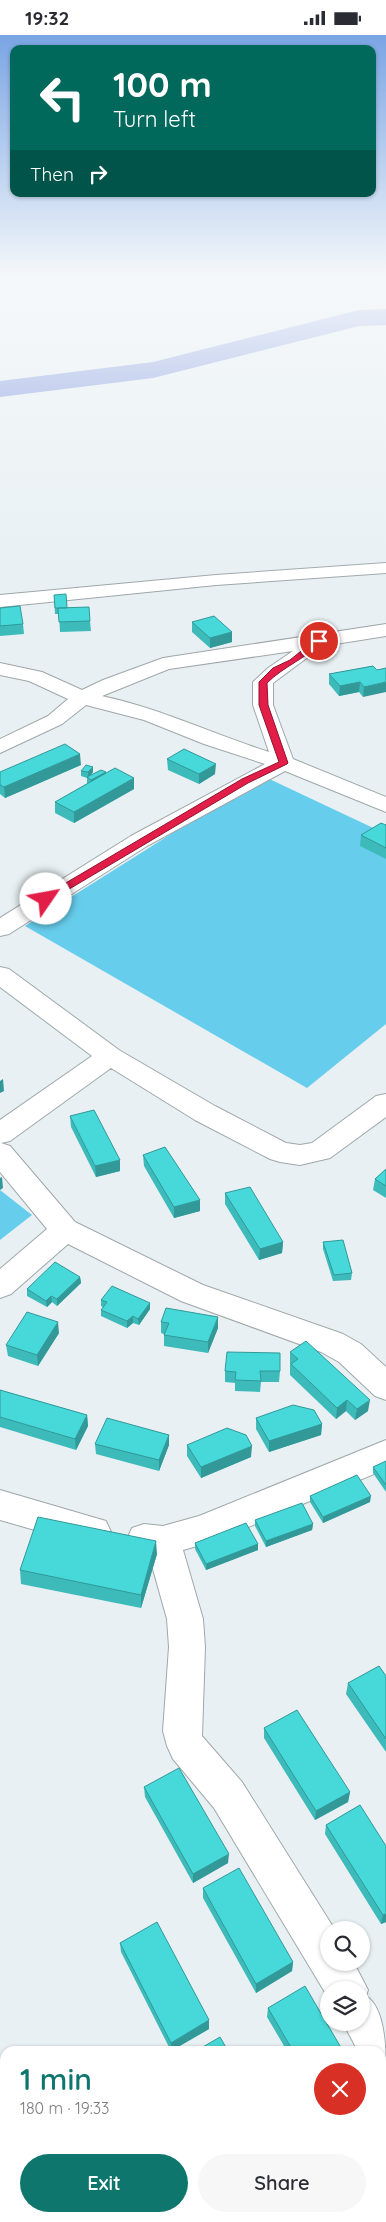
<!DOCTYPE html>
<meta charset="utf-8">
<style>
body{margin:0;font-family:Quicksand,sans-serif;background:#f7f7f7;color:#2b2b33;height:100vh;display:flex;flex-direction:column;font-size:19px;white-space:nowrap}
*{box-sizing:border-box;margin:0}
p{font-size:16px;color:#7c7c81}
.icon{flex:none;width:28px;height:28px;fill:none;stroke:currentColor;stroke-width:2;stroke-linecap:round;stroke-linejoin:round}
.map{position:relative;flex:1;overflow:hidden}
.details{position:absolute;left:0px;top:2011px;width:386px;height:176px;display:flex;flex-direction:column;background:#fff;border-radius:15px 15px 0 0;box-shadow:0 1px 4px #0004}
.details>*{flex:none}
.guide{position:absolute;left:10px;top:10px;width:366px;height:152px;border-radius:10px;box-shadow:0 1px 4px #0004;background:#00695c;color:#fff;overflow:hidden}
.fabs{position:absolute;left:320px;top:1886px;display:grid;gap:10px}
.fabs a{display:grid;place-items:center;width:50px;height:50px;border-radius:50%;background:#fff;box-shadow:0 1px 4px #0004;font-size:25px}
.pin{position:absolute;display:grid;place-items:center;width:42px;height:42px;color:#fff;margin:-21px;border:2px solid #fff;border-radius:50%;box-shadow:0 1px 5px #0007}
.me{position:absolute;width:55px;margin:-28px;rotate:57deg;stroke-linejoin:round;filter:drop-shadow(0 0 4px #0008)}
.turn{display:flex;align-items:center;gap:18px;height:105px;padding:0 20px;font-size:22px}
.turn .icon{width:65px;height:65px;stroke-width:2.5}
.turn b{display:block;font-size:35px;line-height:42px}
.then{display:flex;align-items:center;height:48px;padding:0 20px;background:#0003;gap:10px;font-size:19px}
.round{display:grid;place-items:center;flex:none;width:52px;height:52px;border-radius:26px;background:#f7f7f7}
.head{display:flex;align-items:center;justify-content:space-between;height:85px;padding:0 20px}
h1{font-size:30px;font-weight:600;line-height:38px;color:#0f766e}
.button{display:flex;gap:10px;margin-top:auto;padding:10px 20px}
.button a{flex:1;height:58px;border-radius:30px;background:#0f766e;color:#fff;font-size:20px;font-weight:600;line-height:58px;text-align:center}
.button a+a{background:#f7f7f7;color:#2b2b33}
.status{display:flex;justify-content:space-between;align-items:center;height:35px;padding:0 25px;background:#fff;direction:ltr}
.status svg{height:14px;fill:currentColor}
.map>svg:first-child{display:block}
.green{fill:#66cdec}
.lines{fill:none;stroke-linecap:round;stroke-linejoin:round}
.river{fill:#768fdd;fill-rule:evenodd}
.street-casing{stroke:#9fa7aa;stroke-width:2}
.street{fill:#fff;fill-rule:evenodd}
.wall{fill:#3dbbbb}
.shaded-wall{fill:#329898}
.building{fill:#47d9d9;stroke:#329898}
.route{fill:#e11d48;stroke:#92132f}
</style>
<div class="status"><b>19:32</b><svg viewBox="0 0 49 12"><path d="M0 12V9h3v3zM5 12V6h3v6zM10 12V3h3v9zM15 12V0h3v12zM26 1h20v11H26zM47 4h2v5h-2z"/></svg></div>
<div class="map">
<svg width="386" height="2187" viewBox="0 0 386 2187">
<rect width="100%" height="100%" fill="#e8f0f3"/>
<path class="green" d="M263 741 386 799V989L307 1053 25 891Z
M0 1155 32 1180 0 1205Z"/>
<g class="lines">
<path class="river" d="M386 274V290L359 291 153 343 0 362V346L153 327 359 275Z"/>
<defs>
<path id="street" d="M386 528V538L216 550 0 572V560L216 540Z
M386 589V601L323 611 273 648V670L293 724 386 762V777L285 736 147 811 9 899 0 901V883L131 801 265 729 204 709 144 685 86 670 62 689 0 718V704L48 681 68 664 29 646 0 640V628L42 637 82 655 103 645 163 623ZM293 616 268 633 253 647V670L269 717C213 699 159 673 102 661L169 634Z
M0 932 9 934 119 1015 215 1071 286 1108 300 1110 312 1108 376 1061 386 1059V1082L330 1123 300 1130 280 1127 270 1124 195 1085 111 1033 10 1106 1 1108 10 1111 75 1187 203 1250 343 1299 361 1309 386 1332V1365L375 1361 339 1327 321 1317 181 1266 68 1209 11 1259 0 1263V1234L47 1194 0 1137V1085L92 1021 0 952Z
M386 1405V1434L215 1506 183 1515 203 1584 205 1612 202 1701 242 1747 335 1895H329V1928H354L368 1955 366 1961C386 1973 386 2017 386 2044L381 2042V2016H358L343 1988H361V1955H329V1964L214 1773 173 1724 167 1711 163 1696 169 1612 167 1584 149 1520 132 1515 127 1504 132 1493 144 1489 163 1491 199 1481Z
M0 1455 106 1486 111 1497 106 1508 94 1512 0 1485Z"/>
</defs>
<use href="#street" class="street-casing"/>
<use href="#street" class="street"/>
</g>
<path class="wall" d="M54 560 67 573 90 586 91 596 60 597 59 579H55Z
M0 573 23 589 24 599 0 601Z
M192 587 232 597V607L210 613 192 597Z
M373 631 363 662 359 657 339 661 329 649V639Z
M167 724 215 739 199 749 168 735Z
M81 730 5 763 0 759V737Z
M93 732V737L91 740 106 738 134 754 74 788 55 778V767L88 748H87V743L81 741V736Z
M386 790V824L360 811 361 800Z
M70 1081 120 1136 96 1142 71 1092Z
M143 1120 200 1165V1176L174 1183 144 1131Z
M386 1134V1163L373 1155 375 1144Z
M225 1158 283 1207 282 1218 259 1225 225 1169Z
M323 1207 352 1238 351 1245 333 1246 323 1214Z
M80 1242 81 1248 57 1271 52 1267 47 1272 27 1261V1254Z
M101 1265 150 1268V1274L139 1290 133 1288 127 1293 101 1281V1275L103 1272 101 1271Z
M161 1287 218 1293 208 1318 164 1311V1299L161 1298Z
M59 1298 38 1331 8 1321 6 1310Z
M290 1317 368 1376 355 1385 346 1376 336 1384 290 1340Z
M225 1336H280L279 1347H261L260 1357 235 1356V1348L225 1347Z
M0 1355 87 1380 88 1391 76 1415 0 1392Z
M256 1383 322 1389 321 1400 269 1417 256 1394Z
M169 1400V1410L159 1436 96 1419 95 1409Z
M187 1410 251 1422 201 1443 187 1421Z
M386 1426V1457L373 1438V1432Z
M310 1461 370 1467 323 1488 310 1467Z
M255 1485 313 1489 312 1495 266 1512 255 1491Z
M195 1508 258 1509V1515L206 1535 195 1514Z
M157 1519 141 1573 21 1549 20 1535Z
M386 1641V1717L346 1659 348 1648Z
M264 1693 350 1757 348 1767 315 1785 264 1703Z
M144 1752 228 1828 193 1848 145 1762Z
M360 1770 386 1887 381 1889 325 1799 326 1790Z
M203 1853 293 1927 292 1936 256 1958 203 1863Z
M120 1908 209 1994 171 2016 121 1917Z
M268 1973 343 2016H287L267 1982Z
M381 2084 386 2092V2187H381L379 2182H381Z
M262 2182H321L323 2187H264Z"/>
<path class="shaded-wall" d="M232 597V607L210 613V603Z
M360 647 359 657 339 661 340 651Z
M386 647V657L363 662 364 652Z
M80 719 81 730 5 763 4 752Z
M216 729 215 739 199 749V739Z
M93 732V737L88 743V737Z
M106 737V743L91 750V745Z
M134 743V754L74 788V777Z
M3 1044 4 1056 0 1058V1046Z
M120 1125V1136L96 1142 95 1131Z
M2 1142 3 1153 0 1155V1143Z
M200 1165V1176L174 1183V1172Z
M283 1207 282 1218 259 1225 260 1214Z
M80 1242 81 1248 57 1271V1264Z
M51 1261 52 1267 47 1272 46 1266Z
M150 1268V1274L139 1290 138 1284Z
M133 1281V1288L127 1293V1286Z
M218 1282V1293L208 1318V1307Z
M58 1287 59 1298 38 1331 37 1320Z
M347 1365 346 1376 336 1384 337 1373Z
M370 1365 368 1376 355 1385 357 1374Z
M87 1380 88 1391 76 1415 75 1404Z
M322 1389 321 1400 269 1417V1406Z
M169 1400V1410L159 1436V1425Z
M252 1411 251 1422 201 1443V1432Z
M371 1461 370 1467 323 1488V1482Z
M313 1489 312 1495 266 1512V1506Z
M156 1506 157 1519 141 1573V1560Z
M258 1509V1515L206 1535V1529Z
M350 1757 348 1767 315 1785 316 1776Z
M229 1819 228 1828 193 1848V1839Z
M386 1879V1887L381 1889 383 1880Z
M293 1927 292 1936 256 1958V1949Z
M209 1985V1994L171 2016V2008Z"/>
<path class="building" d="M66 559 67 573H55L54 560Z
M20 571 23 589 0 591V573Z
M89 572 90 586 59 587 58 573Z
M214 581 232 597 210 603 192 587Z
M373 631 377 635 386 633V647L364 652 360 647 340 651 329 639Z
M65 709 80 719 4 752 0 750V737Z
M184 714 216 729 199 739 167 724Z
M86 730 93 732 88 737 81 736Z
M115 733 134 743 74 777 55 767Z
M101 735 106 737 91 745 87 742Z
M381 788 386 790V813L361 800Z
M94 1075 120 1125 95 1131 70 1081Z
M165 1112 200 1165 174 1172 143 1120Z
M386 1134V1151L375 1144Z
M250 1152 283 1207 260 1214 225 1158Z
M343 1205 352 1238 334 1240 323 1207Z
M55 1227 80 1242 57 1264 51 1261 46 1266 27 1254Z
M112 1251 150 1268 138 1284 133 1281 127 1286 101 1275 107 1267 101 1265Z
M166 1273 218 1282 208 1307 164 1300 169 1288 161 1287Z
M27 1277 58 1287 37 1320 6 1310Z
M306 1306 370 1365 357 1374 347 1365 337 1373 291 1329 298 1324 290 1317Z
M227 1317 280 1318V1336H260L261 1346 235 1345 236 1337 225 1336Z
M0 1355 87 1380 75 1404 0 1382Z
M293 1370 314 1375 322 1389 269 1406 256 1383Z
M107 1383 169 1400 159 1425 95 1409Z
M227 1393 246 1400 252 1411 201 1432 187 1410Z
M386 1426V1450L373 1432Z
M357 1440 371 1461 323 1482 310 1461Z
M302 1468 313 1489 266 1506 255 1485Z
M38 1482 156 1506 141 1560 20 1535Z
M246 1488 258 1509 206 1529 195 1508Z
M379 1631 386 1641V1704L348 1648Z
M297 1675 350 1757 316 1776 264 1693Z
M179 1733 229 1819 193 1839 144 1752Z
M360 1770 386 1811V1879L383 1880 326 1790Z
M239 1833 293 1927 256 1949 203 1853Z
M157 1887 209 1985 171 2008 120 1908Z
M305 1951 343 2016H293L268 1973Z
M220 2002 228 2016H196Z
M381 2084 386 2092V2185L381 2176Z
M266 2182H321L323 2187H269Z"/>
<linearGradient id="sky" x2="0" y2="1"><stop stop-color="#7aa5e4"/><stop offset="0.44" stop-color="#f5f8fa"/><stop offset="1" stop-color="#f5f8fa" stop-opacity="0"/></linearGradient>
<rect width="386" height="551" fill="url(#sky)"/>
<path class="route" d="M316 604 323 606C307 623 284 631 267 648L268 670 288 728 287 729 248 748 49 866H42V862L242 744 279 727 259 670V647L273 633 290 625Z"/>
</svg>
<div class="fabs">
<a><svg class="icon" aria-label="search" viewBox="0 0 24 24"><circle cx="10" cy="10" r="6"/><path d="M15 15l6 6"/></svg></a>
<a><svg class="icon" aria-label="layers" viewBox="0 0 24 24"><path d="M12 4l9 5-9 5-9-5zM3 14l9 5 9-5"/></svg></a>
</div>
<div class="pin" style="left:319px;top:606px;background:#d93025"><svg class="icon" aria-label="arrive" viewBox="0 0 24 24"><path d="M6 21V4h12l-3 4 3 4H6"/></svg></div>
<svg class="me" style="left:46px;top:864px" viewBox="-20 -20 40 40"><circle r="19" fill="#fff"/><path d="M0-13L10 11 0 6-10 11z" fill="#e11d48"/></svg>
<div class="guide">
<div class="turn"><svg class="icon" aria-label="left" viewBox="0 0 24 24"><path d="M17 20v-9H6M10 6l-5 5 5 5"/></svg><div><b>100 m</b>Turn left</div></div>
<div class="then">Then<svg class="icon" aria-label="right" viewBox="0 0 24 24"><path d="M7 20v-9h11M14 6l5 5-5 5"/></svg></div>
</div>
<section class="details">
<div class="head"><div><h1>1 min</h1><p>180 m · 19:33</p></div><a class="round" style="background:#d93025;color:#fff"><svg class="icon" aria-label="close" viewBox="0 0 24 24"><path d="M6 6l12 12M18 6L6 18"/></svg></a></div>
<div class="button"><a>Exit</a><a>Share</a></div>
</section>
</div>
